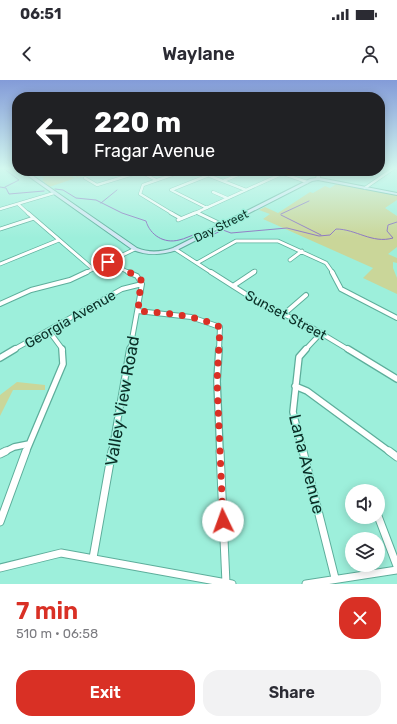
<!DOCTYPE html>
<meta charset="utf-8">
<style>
body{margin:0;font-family:Rubik,sans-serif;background:#f2f2f3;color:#2b2b33;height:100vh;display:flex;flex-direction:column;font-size:15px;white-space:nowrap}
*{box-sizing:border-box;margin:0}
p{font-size:13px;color:#7c7c81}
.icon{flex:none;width:22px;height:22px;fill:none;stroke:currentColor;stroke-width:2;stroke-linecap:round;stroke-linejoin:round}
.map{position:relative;height:504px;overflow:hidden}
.drawer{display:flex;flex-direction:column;background:#fff;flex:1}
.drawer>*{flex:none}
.banner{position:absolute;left:12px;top:12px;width:373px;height:84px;border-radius:16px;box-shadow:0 2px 10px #0003;background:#202124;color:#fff;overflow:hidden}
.fabs{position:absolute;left:345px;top:404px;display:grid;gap:8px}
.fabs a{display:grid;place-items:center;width:40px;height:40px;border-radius:50%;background:#fff;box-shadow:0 2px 10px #0003;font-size:20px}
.pin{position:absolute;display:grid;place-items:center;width:34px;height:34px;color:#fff;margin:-17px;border:2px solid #fff;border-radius:50%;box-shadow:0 1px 4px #0007}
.me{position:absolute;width:44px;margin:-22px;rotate:357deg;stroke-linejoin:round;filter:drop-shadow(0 0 3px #0008)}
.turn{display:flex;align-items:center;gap:14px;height:84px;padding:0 16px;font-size:18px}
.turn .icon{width:52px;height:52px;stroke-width:2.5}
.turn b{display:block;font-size:28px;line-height:34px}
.round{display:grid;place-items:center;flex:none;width:42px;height:42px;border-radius:16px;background:#f2f2f3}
.headline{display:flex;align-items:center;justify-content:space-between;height:68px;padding:0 16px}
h1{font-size:24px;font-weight:600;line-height:30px;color:#d93025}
.action{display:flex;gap:8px;margin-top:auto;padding:8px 16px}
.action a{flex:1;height:46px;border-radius:16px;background:#d93025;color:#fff;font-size:16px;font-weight:600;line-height:46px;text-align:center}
.action a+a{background:#f2f2f3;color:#2b2b33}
.status{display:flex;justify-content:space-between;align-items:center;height:28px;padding:0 20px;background:#fff;direction:ltr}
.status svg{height:11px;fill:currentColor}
header{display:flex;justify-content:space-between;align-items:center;height:52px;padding:0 16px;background:#fff;font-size:18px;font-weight:600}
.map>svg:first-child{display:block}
.green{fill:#cad699}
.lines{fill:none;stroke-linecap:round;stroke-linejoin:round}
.stream{stroke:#8c75c1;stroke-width:1}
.street-far4-casing{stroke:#5dae9b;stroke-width:3.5}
.street-far3-casing{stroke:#5dae9b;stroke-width:4.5}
.street-far2-casing{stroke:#5dae9b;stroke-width:6}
.street-far1-casing{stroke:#5dae9b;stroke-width:8}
.street-casing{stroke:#5dae9b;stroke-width:9}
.secondary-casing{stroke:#5dae9b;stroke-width:2}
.street-far4{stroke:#fff;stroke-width:2.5}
.street-far3{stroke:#fff;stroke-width:3}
.street-far2{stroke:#fff;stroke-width:4}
.street-far1{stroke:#fff;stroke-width:5.5}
.street{stroke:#fff;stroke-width:7}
.secondary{fill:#d2e7f4;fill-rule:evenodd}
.route{stroke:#d93025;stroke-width:7;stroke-dasharray:0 12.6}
.labels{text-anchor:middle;stroke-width:3;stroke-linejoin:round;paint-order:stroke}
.far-street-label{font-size:12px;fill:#0a2e26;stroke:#9defdb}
.street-label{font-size:14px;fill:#0a2e26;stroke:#9defdb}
.near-street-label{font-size:17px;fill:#0a2e26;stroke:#9defdb}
</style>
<div class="status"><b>06:51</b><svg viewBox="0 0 49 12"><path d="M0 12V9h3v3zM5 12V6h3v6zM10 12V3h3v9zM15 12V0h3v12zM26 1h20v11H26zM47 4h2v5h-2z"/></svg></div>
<header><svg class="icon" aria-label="back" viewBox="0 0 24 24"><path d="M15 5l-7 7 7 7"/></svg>Waylane<svg class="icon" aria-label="person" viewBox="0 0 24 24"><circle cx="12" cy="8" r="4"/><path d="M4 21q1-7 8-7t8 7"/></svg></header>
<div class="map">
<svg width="397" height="504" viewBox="0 0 397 504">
<rect width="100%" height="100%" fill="#9defdb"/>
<path class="green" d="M66 91 93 92 77 98 76 96H80L77 93 72 97 76 98 49 107 42 100 44 99 42 97Z
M338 103 397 115V120L385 128 397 136V167L388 174 397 178V183L393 182V188L397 198V214L363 198 373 188 263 139 270 134 259 130 265 127 278 133 310 112 313 113 325 106 330 108Z
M17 302 45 305V310H13L0 336V315Z"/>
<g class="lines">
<path class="stream" d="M3 88 19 100 5 107
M0 107 6 108 9 114 44 111
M55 109 63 110 76 118 96 120 122 133 146 141C150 155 164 164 179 160 185 159 191 155 197 154
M101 123 117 110
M281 134 309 121
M281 135 321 155
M205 158 223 150 231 153 287 148 319 156 330 155 336 149C356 149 372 164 393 158L387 151 388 145 397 142"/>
<defs>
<path id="street-far4" d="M139 91 156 100
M275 91 307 102
M210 96 246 110
M85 98 97 105 143 91
M223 101 238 95
M365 108 394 88
M213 112 227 118
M18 124 29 134
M207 128 171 110 219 91
M0 129 54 113
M197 132 200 134
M173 134 140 114 143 105 183 91
M193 134 288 91"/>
<path id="street-far3" d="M28 133 93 189
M171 133 180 138
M198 133 223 145
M178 140 195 133
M0 149 34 138
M175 169 212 193
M290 180 302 171
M108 182 130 193
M197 183 236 161H278L326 183 333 193
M0 184 59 160
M85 193 135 169
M252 193 255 191"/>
<path id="street-far2" d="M128 192 137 196 142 204 130 270
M211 192 255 220 314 249 349 270
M332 192 341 209 397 238
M233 206 254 192
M0 224 31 210 70 200 87 192
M138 231 191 237 220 247 219 270
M284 234 306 215
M49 251 63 270
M13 270 122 209 142 204
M305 270 321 253"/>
<path id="street-far1" d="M219 269 217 301 220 372
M348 269 397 299
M0 278 15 269
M295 306 307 311 390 372
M4 372 14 367 29 364
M26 372 63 284 62 269
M112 372 130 269
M303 372 293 332 299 277 306 269"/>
<path id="street" d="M220 371 226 503
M303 371 335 498
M389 371 397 377
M0 374 6 371
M378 436 397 486
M0 442 26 371
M93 478 112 371
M0 488 61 473 232 504
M306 504 397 490"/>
<path id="secondary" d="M24 91H26L137 168C149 173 161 172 173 168L310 99 316 98 317 95 326 91H329L320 96V98L397 113V115L318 100 312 101 177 170C162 175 148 176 133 170L24 93Z"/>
</defs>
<use href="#street-far4" class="street-far4-casing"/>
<use href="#street-far3" class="street-far3-casing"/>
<use href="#street-far2" class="street-far2-casing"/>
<use href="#street-far1" class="street-far1-casing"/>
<use href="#street" class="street-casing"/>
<use href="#secondary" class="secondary-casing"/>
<use href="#street-far4" class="street-far4"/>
<use href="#street-far3" class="street-far3"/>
<use href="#street-far2" class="street-far2"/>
<use href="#street-far1" class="street-far1"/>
<use href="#street" class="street"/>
<use href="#secondary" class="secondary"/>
</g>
<linearGradient id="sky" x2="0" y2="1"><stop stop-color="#839bd8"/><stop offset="0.56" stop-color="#d3f8ef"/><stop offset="1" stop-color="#d3f8ef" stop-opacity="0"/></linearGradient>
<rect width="397" height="158" fill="url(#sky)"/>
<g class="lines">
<path class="route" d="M108 182 137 196 141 200 138 231C165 233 196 235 220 247L217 301 223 441"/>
</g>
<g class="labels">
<g class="far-street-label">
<text transform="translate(221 146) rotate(-26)" y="4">Day Street</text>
</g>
<g class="street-label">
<text transform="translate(286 235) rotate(28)" y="5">Sunset Street</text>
<text transform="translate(70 239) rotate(-30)" y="5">Georgia Avenue</text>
</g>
<g class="near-street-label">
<text transform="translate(122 321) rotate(-80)" y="6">Valley View Road</text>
<text transform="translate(307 384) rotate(76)" y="6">Lana Avenue</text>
</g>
</g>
</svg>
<div class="fabs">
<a><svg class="icon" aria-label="sound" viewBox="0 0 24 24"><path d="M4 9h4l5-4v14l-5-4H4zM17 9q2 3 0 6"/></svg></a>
<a><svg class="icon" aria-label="layers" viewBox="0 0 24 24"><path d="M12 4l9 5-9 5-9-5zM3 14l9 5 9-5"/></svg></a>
</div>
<div class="pin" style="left:108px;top:182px;background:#d93025"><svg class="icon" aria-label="arrive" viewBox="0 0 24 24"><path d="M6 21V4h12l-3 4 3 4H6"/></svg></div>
<svg class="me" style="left:223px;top:441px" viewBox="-20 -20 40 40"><circle r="19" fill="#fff"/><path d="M0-13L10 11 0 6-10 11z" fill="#d93025"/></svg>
<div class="banner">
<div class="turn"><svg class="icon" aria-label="left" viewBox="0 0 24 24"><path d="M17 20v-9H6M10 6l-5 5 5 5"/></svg><div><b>220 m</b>Fragar Avenue</div></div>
</div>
</div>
<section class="drawer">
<div class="headline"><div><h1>7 min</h1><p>510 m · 06:58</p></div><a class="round" style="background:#d93025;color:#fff"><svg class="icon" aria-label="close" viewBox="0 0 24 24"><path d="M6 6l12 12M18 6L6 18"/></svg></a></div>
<div class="action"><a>Exit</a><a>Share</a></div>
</section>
